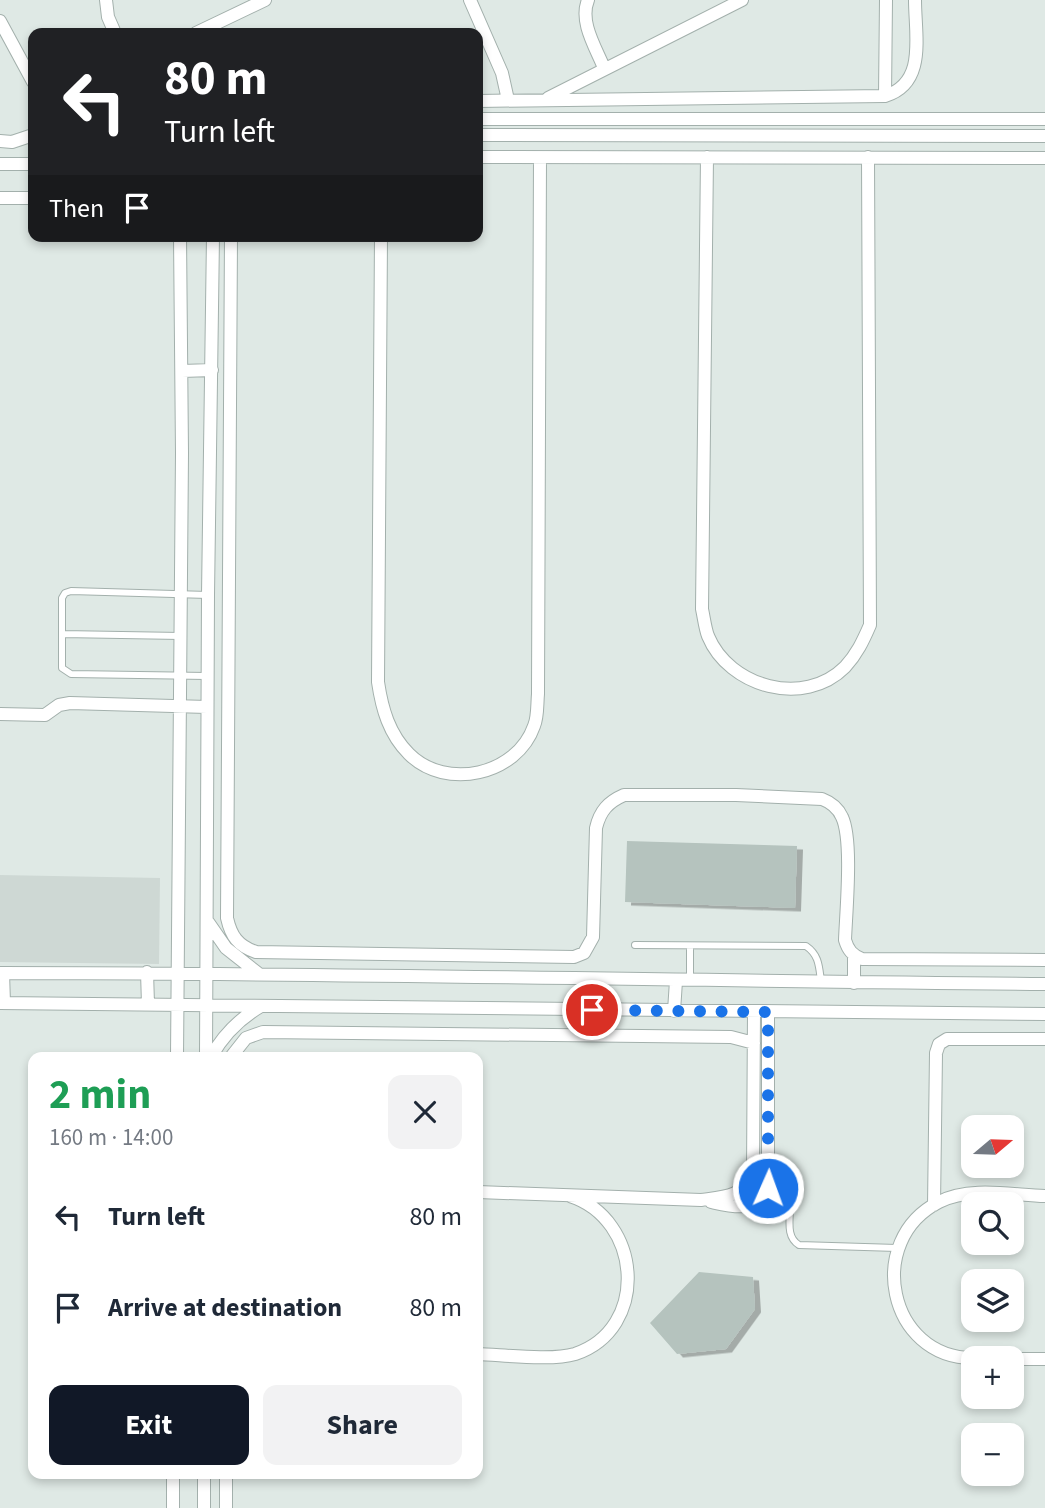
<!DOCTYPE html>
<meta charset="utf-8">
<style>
body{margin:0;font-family:"Source Sans 3",sans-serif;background:#f2f2f3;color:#1f2937;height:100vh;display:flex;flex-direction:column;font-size:26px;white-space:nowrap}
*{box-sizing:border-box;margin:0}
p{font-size:23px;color:#747a83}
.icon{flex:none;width:38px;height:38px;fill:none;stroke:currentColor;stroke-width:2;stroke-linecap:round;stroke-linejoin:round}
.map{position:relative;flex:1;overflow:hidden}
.drawer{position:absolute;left:28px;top:1052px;width:455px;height:427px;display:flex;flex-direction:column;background:#fff;border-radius:14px;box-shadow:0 4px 10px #0003}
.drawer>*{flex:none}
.guide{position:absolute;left:28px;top:28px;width:455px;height:214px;border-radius:14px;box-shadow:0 4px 10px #0003;background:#202124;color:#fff;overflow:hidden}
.needle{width:46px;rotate:71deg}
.tools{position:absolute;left:961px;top:1115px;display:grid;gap:14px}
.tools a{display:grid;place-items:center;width:63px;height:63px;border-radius:14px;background:#fff;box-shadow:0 4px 10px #0003;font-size:35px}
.pin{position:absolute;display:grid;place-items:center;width:60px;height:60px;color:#fff;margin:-30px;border:4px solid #fff;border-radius:50%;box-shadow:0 2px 7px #0007}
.me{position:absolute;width:77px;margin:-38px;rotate:2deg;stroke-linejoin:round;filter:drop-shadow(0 0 5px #0008)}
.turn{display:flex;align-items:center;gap:24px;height:147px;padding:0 21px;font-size:32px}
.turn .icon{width:91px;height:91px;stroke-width:2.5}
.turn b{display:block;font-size:49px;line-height:60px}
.then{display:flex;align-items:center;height:66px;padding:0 21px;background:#0003;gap:14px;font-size:26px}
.round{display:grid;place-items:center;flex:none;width:74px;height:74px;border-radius:14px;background:#f2f2f3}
.overview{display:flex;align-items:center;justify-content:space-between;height:119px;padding:0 21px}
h1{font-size:42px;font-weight:700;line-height:52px;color:#1e9e55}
.button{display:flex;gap:14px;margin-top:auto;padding:14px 21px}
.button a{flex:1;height:80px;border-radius:14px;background:#111827;color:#fff;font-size:28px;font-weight:700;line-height:80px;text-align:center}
.button a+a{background:#f2f2f3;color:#1f2937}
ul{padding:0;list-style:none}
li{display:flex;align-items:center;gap:21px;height:91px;padding:0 21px}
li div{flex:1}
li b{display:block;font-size:26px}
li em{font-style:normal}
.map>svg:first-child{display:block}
.built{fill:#ced8d4}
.building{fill:#b5c3be;filter:url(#shadow)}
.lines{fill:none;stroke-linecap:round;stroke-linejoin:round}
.lane-casing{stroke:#a3b0ac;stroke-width:8}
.street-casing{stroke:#a3b0ac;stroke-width:14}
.lane{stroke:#fff;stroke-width:6}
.street{stroke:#fff;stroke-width:12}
.route{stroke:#1a73e8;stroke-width:12;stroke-dasharray:0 21.6}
</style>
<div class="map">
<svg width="1045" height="1508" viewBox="0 0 1045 1508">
<defs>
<filter id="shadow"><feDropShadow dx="6" dy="3.5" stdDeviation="0" flood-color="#0004"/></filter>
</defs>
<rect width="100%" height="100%" fill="#dfe9e5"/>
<path class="built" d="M0 875 160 878 159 964 0 962Z"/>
<path class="building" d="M627 841 797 846 795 908 625 902Z
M699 1272 753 1277 755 1309 726 1349 677 1354 650 1323Z"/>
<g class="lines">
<defs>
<path id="lane" d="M62 634 181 636
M207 676 71 674 62 668V598L65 593 71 591 208 595
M635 945 806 946C819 955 819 966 821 981
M690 979V946
M790 1207C790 1221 786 1237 799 1245L897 1248"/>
<path id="street" d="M106 0 108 17 115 33
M470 0 502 73 508 100
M588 0C579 22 596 48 604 68
M0 21 33 82
M196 33 265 0
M885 96 886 0
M548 98 742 0
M478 101 885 96C927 83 915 36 915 0
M478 119H1045
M478 135 1045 136
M0 141 12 142 33 135
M478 157 1045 158
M707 157 702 609C704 618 705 628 708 636 729 687 804 708 845 667 857 654 863 641 870 625L868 157
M0 164H33
M0 198H33
M231 236 227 918C231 936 238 946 256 952L574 957 584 953 593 937 596 828C600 811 608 802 624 795H736L822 799C830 802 838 808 842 817 853 840 846 912 845 940 848 950 852 955 862 959L1045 960
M381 236 378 682C382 709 389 734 409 754 446 791 517 775 534 726 538 717 537 704 538 694L540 158
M182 371 212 370
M0 714 45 715 59 705 70 703 207 707
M208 922 226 948 259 974
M854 955V983
M147 972 148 1004
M0 973C348 973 697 981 1045 984
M3 973 4 1003
M0 1003 1045 1014
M674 1011 676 981
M177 1057 182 453 180 236
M206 1057 208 595 213 236
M211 1057C223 1035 239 1019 261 1006
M231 1057 246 1038 263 1032 731 1037 754 1043
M478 1192 701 1200C723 1197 743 1197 753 1174L754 1012
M711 1202C734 1207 756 1213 768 1188V1012
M934 1205 936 1053 939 1044 947 1039H1045
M478 1354C504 1355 552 1361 575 1354 650 1329 642 1219 570 1196
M973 1358C888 1358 864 1240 939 1202 970 1186 1012 1195 1045 1196
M1012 1359H1045
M173 1508V1474
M204 1508V1474
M226 1508V1474"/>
</defs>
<use href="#lane" class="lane-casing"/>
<use href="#street" class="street-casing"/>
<use href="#lane" class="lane"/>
<use href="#street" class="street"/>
</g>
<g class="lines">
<path class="route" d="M592 1010 768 1012V1188"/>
</g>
</svg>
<div class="tools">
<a><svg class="needle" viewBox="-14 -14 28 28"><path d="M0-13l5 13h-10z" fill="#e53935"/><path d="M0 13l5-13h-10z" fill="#747a83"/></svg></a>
<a><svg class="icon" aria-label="search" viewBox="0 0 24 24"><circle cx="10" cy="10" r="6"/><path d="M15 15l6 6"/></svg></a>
<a><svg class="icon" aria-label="layers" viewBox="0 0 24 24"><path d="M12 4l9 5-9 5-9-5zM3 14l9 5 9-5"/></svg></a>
<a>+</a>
<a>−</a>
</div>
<div class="pin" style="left:592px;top:1010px;background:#d93025"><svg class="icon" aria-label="arrive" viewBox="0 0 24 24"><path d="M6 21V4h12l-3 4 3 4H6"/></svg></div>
<svg class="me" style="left:768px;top:1188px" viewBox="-20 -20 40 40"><circle r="17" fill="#1a73e8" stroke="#fff" stroke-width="3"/><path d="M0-11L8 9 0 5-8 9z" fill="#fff"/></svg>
<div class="guide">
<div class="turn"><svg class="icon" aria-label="left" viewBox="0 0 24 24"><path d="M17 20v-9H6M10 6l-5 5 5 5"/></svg><div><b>80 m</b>Turn left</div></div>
<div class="then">Then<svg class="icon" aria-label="arrive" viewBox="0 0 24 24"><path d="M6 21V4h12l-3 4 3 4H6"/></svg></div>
</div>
<section class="drawer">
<div class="overview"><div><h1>2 min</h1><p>160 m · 14:00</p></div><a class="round"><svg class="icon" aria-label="close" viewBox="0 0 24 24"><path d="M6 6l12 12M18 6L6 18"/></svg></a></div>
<ul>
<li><svg class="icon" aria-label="left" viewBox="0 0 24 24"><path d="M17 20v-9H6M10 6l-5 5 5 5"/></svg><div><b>Turn left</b></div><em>80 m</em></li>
<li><svg class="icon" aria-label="arrive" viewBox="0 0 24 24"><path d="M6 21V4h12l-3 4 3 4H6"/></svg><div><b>Arrive at destination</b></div><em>80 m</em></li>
</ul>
<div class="button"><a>Exit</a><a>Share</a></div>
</section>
</div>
